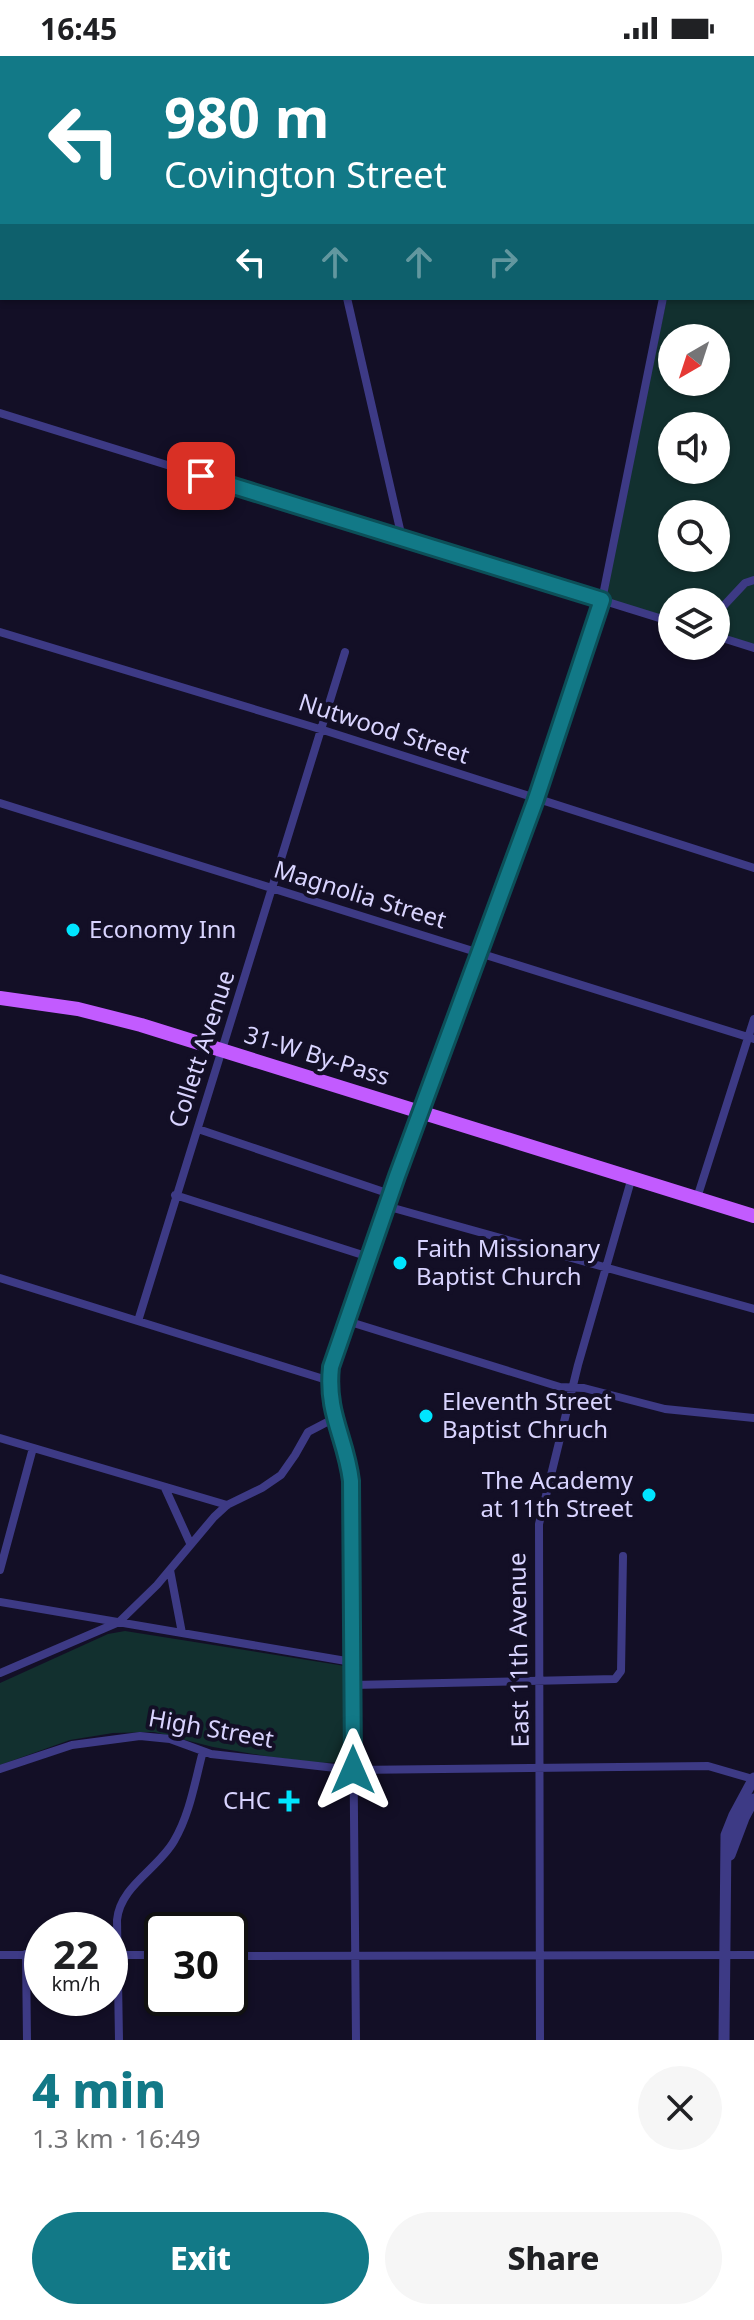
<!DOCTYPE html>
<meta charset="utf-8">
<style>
body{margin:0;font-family:"Noto Sans",sans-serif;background:#f6f6f6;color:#202124;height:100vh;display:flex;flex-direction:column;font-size:30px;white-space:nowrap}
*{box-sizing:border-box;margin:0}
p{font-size:26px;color:#757577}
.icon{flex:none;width:44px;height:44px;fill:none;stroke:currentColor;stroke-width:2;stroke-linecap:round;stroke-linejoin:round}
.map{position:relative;height:1984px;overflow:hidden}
.details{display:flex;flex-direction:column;background:#fff;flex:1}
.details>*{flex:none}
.guide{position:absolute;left:0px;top:0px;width:754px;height:244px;box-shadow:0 2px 6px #0004;background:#127987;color:#fff;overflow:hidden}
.needle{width:52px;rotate:219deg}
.fabs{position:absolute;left:658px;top:268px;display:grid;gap:16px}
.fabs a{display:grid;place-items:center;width:72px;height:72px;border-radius:50%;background:#fff;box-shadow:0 2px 6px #0004;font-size:40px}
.speed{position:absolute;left:24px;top:1856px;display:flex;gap:16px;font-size:40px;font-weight:700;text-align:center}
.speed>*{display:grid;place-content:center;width:104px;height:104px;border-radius:50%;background:#fff;box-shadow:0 2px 6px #0004;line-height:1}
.speed small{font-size:20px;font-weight:400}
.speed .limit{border:4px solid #111;border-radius:12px;background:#fff;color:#111}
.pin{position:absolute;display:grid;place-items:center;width:68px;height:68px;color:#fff;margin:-34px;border-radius:16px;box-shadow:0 4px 12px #0006}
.me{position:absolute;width:88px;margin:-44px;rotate:0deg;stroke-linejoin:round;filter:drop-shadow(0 0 6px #0008)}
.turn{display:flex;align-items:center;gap:28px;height:168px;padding:0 32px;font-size:36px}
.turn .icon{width:104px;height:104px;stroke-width:2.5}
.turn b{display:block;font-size:56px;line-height:68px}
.lanes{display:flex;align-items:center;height:76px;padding:0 32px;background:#0003;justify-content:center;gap:40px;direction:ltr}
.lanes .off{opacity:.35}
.round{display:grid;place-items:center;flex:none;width:84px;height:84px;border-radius:42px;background:#f6f6f6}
.summary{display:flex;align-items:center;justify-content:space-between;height:136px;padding:0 32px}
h1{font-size:48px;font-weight:800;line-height:60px;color:#127987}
.action{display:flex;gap:16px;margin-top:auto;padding:16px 32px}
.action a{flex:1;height:92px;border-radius:48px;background:#127987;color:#fff;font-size:32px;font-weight:800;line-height:92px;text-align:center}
.action a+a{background:#f6f6f6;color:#202124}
.status{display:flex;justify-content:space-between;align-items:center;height:56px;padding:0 40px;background:#fff;direction:ltr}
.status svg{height:22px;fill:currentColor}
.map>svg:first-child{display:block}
.green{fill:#12302f;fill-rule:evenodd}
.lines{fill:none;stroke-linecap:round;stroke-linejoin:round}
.minor{stroke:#3d3a85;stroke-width:8}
.tertiary{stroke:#3d3a85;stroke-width:11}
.primary{stroke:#c25bff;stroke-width:14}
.route-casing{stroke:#0c4f58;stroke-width:20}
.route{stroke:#127987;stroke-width:14}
.poi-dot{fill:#00e5ff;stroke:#130f26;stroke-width:3}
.labels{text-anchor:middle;stroke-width:8;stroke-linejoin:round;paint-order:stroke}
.street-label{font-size:24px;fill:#d9d4ff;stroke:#130f26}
.poi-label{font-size:24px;fill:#d9d4ff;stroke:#130f26;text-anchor:start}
</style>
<div class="status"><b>16:45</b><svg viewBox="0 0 49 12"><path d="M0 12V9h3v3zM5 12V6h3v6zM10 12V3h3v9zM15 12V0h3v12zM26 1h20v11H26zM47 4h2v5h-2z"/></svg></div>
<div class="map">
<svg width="754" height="1984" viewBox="0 0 754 1984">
<rect width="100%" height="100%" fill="#130f26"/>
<path class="green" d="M727 0H754V592L716 580V546H672V566L602 544 667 242H752V2H725ZM672 282H716V326H672ZM672 370H716V414H672ZM672 458H716V502H672Z
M125 1575 345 1610 347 1706 319 1707 271 1701 213 1691 154 1676 113 1677 70 1684 0 1709V1627L108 1578Z"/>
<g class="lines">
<path class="minor" d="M284 0 285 2
M723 2 724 0
M0 113 2 114
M347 242 402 482
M0 357 672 566
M716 558 745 527 754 524
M0 576 323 674 754 812
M716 580 754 592
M0 747 754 983
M198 1073 390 1138
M175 1139 369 1201
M697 1142 754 963
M386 1150 754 1253
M0 1222 330 1325
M138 1265 345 596
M347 1265 560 1331 584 1332 665 1353 754 1362
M0 1382 227 1449
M165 1432 190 1487
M0 1514 33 1392
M170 1514 182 1577
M0 1546 352 1606
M0 1617 119 1566 157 1529 214 1461 227 1449 262 1432 281 1419 295 1399 308 1376 333 1363
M353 1629 615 1623 621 1615 623 1500
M0 1713 72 1689 140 1680 170 1683 211 1698 353 1714 708 1710 753 1723
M26 1898 27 1984
M0 1899H42
M110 1899H162
M230 1900 754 1899
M119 1984 117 1864C120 1830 158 1813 174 1785 190 1758 195 1725 203 1695
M356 1984 351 1425C348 1403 339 1385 333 1363 329 1347 329 1328 331 1311L390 1138 536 743 602 544 663 242
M540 1984 539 1468 578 1309 632 1121"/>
<path class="tertiary" d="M730 1799 744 1762 754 1743
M724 1984 726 1779 734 1759 754 1722"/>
<path class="primary" d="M0 942 78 953 141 969 754 1160"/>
</g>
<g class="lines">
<defs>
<path id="route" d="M201 420 602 544 536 743 397 1120 331 1311C326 1358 346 1382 351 1425L353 1714"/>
</defs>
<use href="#route" class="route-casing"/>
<use href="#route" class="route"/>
</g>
<g class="poi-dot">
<circle cx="73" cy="874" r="8"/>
<circle cx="400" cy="1207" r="8"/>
<circle cx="426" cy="1360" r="8"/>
<circle cx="649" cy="1439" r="8"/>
<path d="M285 1733h8v8h8v8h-8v8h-8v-8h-8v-8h8z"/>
</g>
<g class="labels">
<g class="street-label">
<text transform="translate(384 673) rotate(18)" y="8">Nutwood Street</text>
<text transform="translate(360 839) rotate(17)" y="8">Magnolia Street</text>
<text transform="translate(202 993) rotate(-72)" y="8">Collett Avenue</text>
<text transform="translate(317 1000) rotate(17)" y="8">31-W By-Pass</text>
<text transform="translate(519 1594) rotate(-91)" y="8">East 11th Avenue</text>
<text transform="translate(211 1673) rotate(10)" y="8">High Street</text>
</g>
<g class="poi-label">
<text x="89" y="882">Economy Inn</text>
<text x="416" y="1201">Faith Missionary<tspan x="416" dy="28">Baptist Church</tspan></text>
<text x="442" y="1354">Eleventh Street<tspan x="442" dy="28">Baptist Chruch</tspan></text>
<text x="633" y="1433" text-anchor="end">The Academy<tspan x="633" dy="28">at 11th Street</tspan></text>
<text x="271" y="1753" text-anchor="end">CHC</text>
</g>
</g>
</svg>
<div class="fabs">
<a><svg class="needle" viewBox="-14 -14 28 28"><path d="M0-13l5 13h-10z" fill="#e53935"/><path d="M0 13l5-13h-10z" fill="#757577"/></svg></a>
<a><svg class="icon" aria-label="sound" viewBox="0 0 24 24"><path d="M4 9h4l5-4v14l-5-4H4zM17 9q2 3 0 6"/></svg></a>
<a><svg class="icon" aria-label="search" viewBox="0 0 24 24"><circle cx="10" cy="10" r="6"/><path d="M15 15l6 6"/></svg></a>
<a><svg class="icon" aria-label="layers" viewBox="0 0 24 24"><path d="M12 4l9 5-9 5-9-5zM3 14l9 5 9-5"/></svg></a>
</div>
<div class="speed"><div>22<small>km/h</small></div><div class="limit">30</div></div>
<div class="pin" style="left:201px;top:420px;background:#d93025"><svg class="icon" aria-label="arrive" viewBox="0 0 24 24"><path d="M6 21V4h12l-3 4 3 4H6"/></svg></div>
<svg class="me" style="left:353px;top:1714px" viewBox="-20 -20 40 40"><path d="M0-17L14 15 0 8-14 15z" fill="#127987" stroke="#fff" stroke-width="4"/></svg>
<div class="guide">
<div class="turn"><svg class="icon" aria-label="left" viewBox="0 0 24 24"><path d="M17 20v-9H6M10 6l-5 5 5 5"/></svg><div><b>980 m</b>Covington Street</div></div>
<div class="lanes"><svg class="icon" aria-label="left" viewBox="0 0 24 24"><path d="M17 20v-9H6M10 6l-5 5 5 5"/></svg><svg class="icon off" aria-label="ahead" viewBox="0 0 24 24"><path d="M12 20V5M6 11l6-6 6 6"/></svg><svg class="icon off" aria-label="ahead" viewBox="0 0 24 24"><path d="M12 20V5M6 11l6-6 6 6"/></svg><svg class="icon off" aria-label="right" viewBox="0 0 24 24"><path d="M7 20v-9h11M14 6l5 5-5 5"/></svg></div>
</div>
</div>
<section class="details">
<div class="summary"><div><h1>4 min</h1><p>1.3 km · 16:49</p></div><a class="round"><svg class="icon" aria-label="close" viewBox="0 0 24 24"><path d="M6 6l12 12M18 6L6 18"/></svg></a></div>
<div class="action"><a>Exit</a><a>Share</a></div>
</section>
